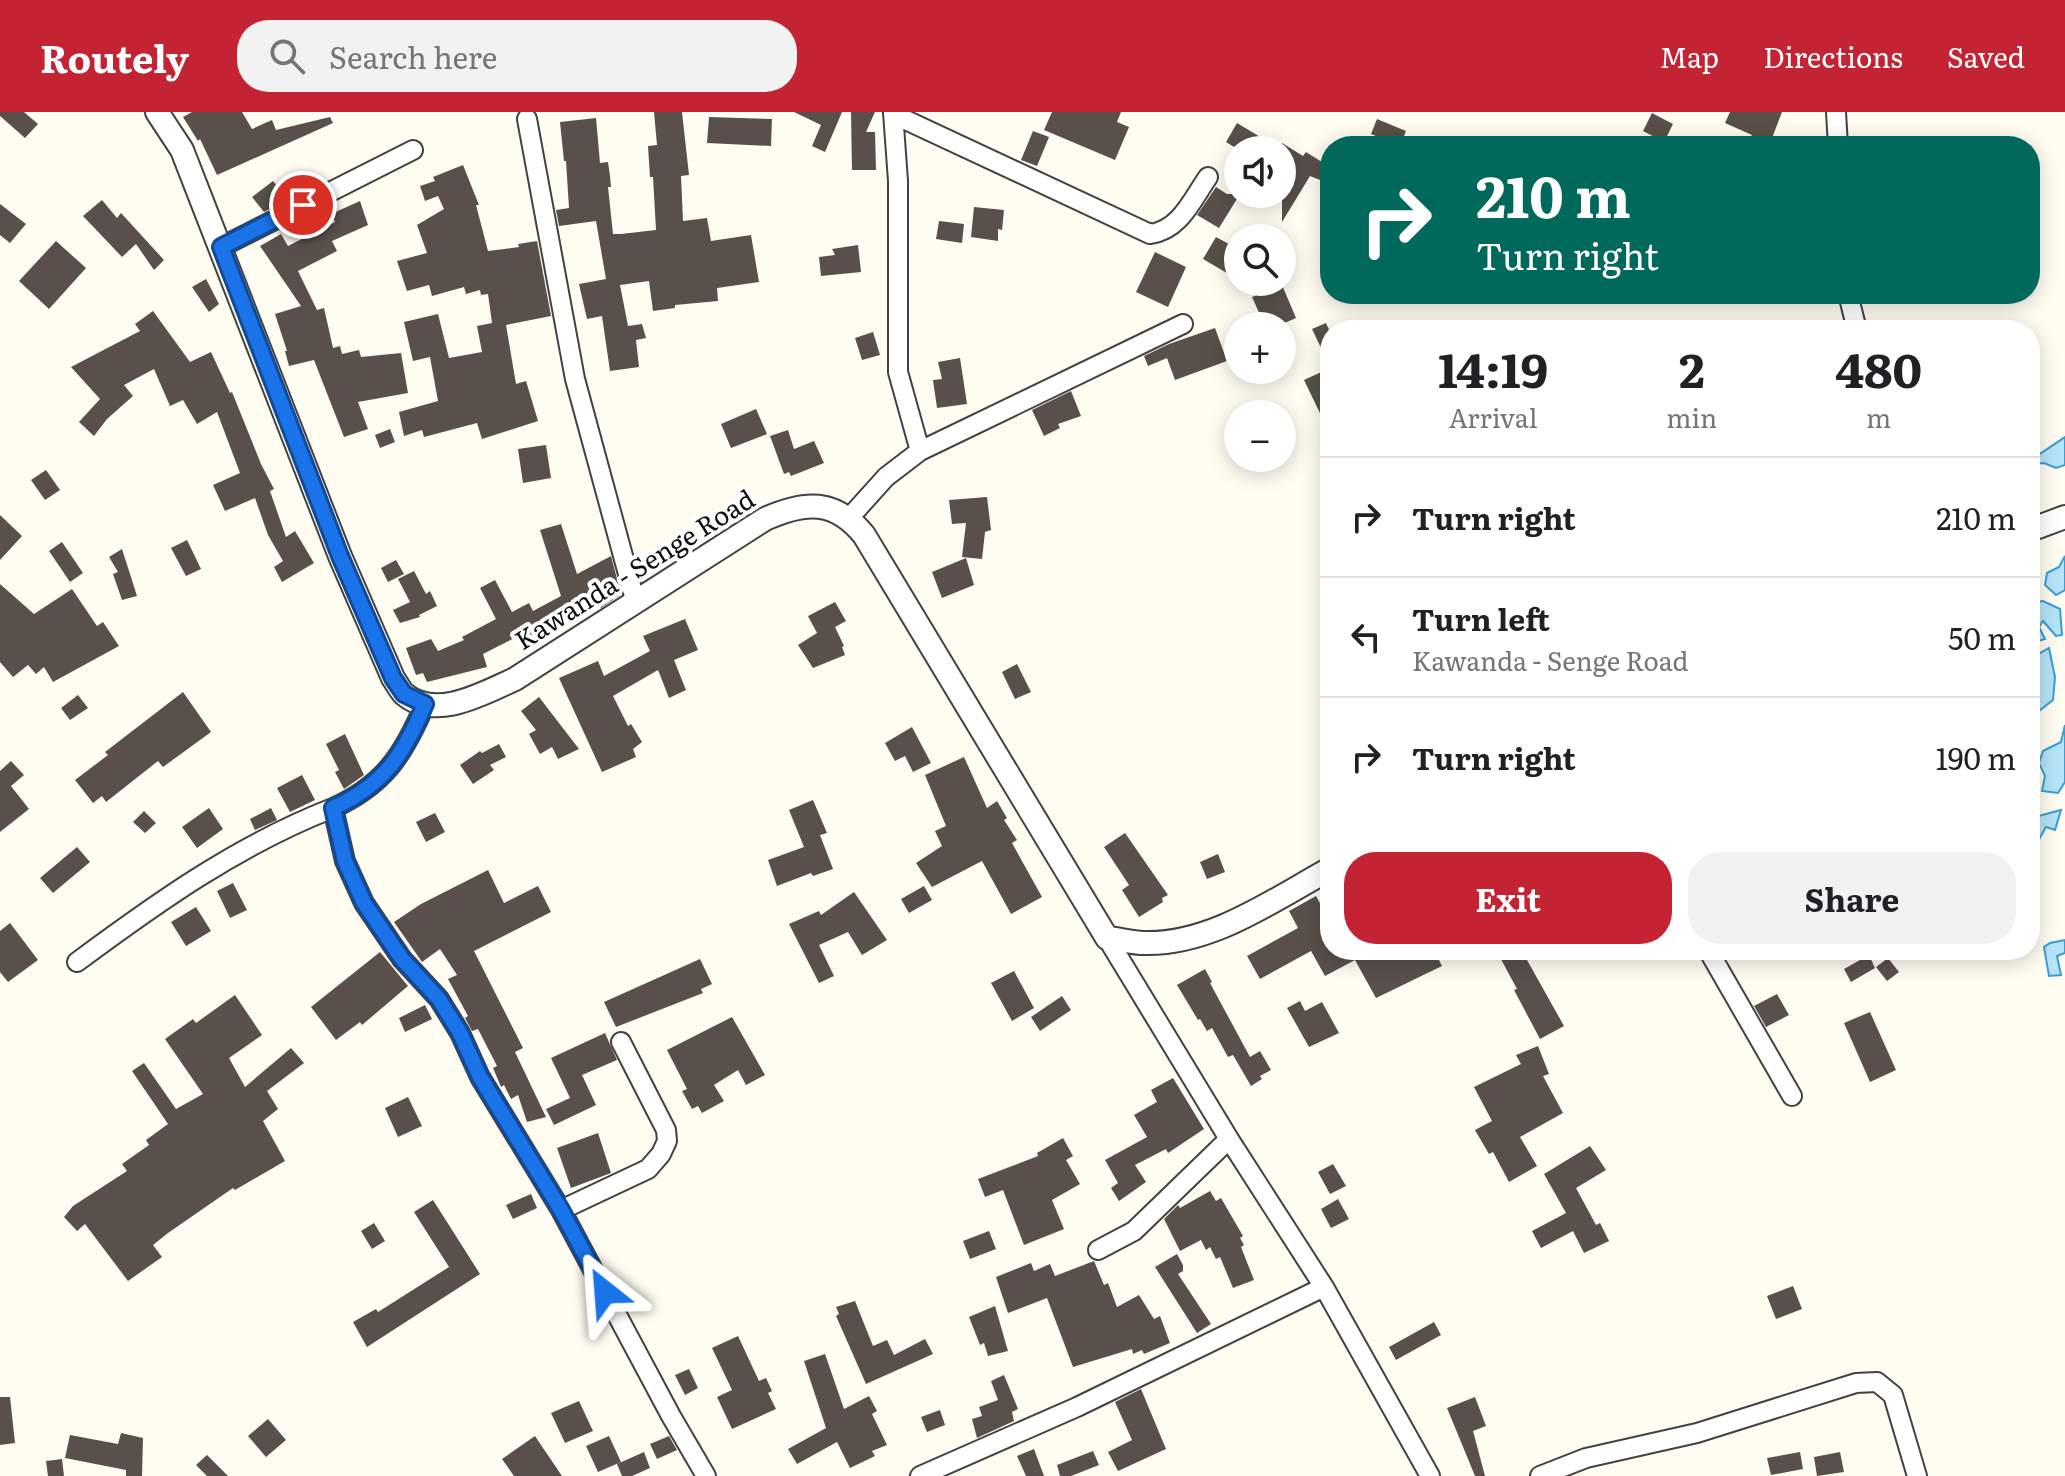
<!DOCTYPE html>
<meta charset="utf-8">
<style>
body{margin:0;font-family:Literata,serif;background:#f2f2f2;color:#202124;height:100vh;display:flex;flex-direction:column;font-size:30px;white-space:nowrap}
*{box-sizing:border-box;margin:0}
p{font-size:26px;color:#757577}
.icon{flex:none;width:44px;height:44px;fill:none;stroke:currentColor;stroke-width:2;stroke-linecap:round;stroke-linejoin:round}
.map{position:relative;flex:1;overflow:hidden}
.details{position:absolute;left:1320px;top:208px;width:720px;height:640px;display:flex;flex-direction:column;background:#fff;border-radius:32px;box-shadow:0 4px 20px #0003}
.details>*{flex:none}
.guide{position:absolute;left:1320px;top:24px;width:720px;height:168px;border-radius:32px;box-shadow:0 4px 20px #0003;background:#00695c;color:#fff;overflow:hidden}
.buttons{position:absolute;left:1224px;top:24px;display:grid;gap:16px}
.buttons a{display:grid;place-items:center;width:72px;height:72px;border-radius:50%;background:#fff;box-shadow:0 4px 20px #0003;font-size:40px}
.pin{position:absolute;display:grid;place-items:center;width:68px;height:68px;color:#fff;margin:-34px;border:4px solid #fff;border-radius:50%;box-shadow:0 2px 8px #0007}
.me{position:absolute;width:88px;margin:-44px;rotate:332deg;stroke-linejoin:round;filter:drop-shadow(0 0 6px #0008)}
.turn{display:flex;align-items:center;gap:28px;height:168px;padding:0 24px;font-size:36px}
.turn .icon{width:104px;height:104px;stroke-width:2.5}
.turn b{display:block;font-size:56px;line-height:68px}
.eta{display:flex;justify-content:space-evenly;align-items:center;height:136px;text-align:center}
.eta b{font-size:48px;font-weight:700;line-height:56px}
.button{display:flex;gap:16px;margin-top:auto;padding:16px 24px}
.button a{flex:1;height:92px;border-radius:32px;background:#c42334;color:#fff;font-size:32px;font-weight:700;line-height:92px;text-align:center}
.button a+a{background:#f2f2f2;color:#202124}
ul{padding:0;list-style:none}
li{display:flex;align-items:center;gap:24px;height:120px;padding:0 24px;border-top:2px solid #e0e0e0}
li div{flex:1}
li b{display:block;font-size:30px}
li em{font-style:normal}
header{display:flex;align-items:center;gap:48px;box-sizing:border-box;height:112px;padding:0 40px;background:#c42334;color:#fff}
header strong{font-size:38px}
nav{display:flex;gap:44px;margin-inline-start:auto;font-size:28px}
.search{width:560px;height:72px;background:#f2f2f2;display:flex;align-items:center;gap:20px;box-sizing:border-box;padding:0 28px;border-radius:32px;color:#757577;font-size:30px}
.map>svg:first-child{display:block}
.water{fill:#b5e3f8;stroke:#3a9dd0;stroke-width:2}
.building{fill:#59504b}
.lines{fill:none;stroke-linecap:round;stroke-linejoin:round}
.minor-casing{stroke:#424242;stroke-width:22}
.tertiary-casing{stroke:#424242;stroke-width:26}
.minor{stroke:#fff;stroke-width:18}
.tertiary{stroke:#fff;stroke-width:22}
.route-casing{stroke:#114b97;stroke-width:20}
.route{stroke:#1a73e8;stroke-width:14}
.labels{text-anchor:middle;stroke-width:8;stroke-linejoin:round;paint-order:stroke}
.street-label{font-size:26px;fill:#0f0f0f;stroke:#fff}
</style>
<header>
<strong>Routely</strong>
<div class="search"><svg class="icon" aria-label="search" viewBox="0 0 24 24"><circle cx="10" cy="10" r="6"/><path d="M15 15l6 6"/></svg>Search here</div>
<nav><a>Map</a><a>Directions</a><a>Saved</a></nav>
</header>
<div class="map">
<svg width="2065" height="1364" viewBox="0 0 2065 1364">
<rect width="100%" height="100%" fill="#fffcf2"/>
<path class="water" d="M2065 325V353L2056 356 2044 351 2033 352 2031 348Z
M2065 444V478L2056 483 2045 473 2047 461 2059 455Z
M2030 485 2034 490 2043 489 2060 497 2062 523 2056 524 2043 509 2039 515 2045 527 2032 531Z
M2049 536 2055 565 2053 588 2039 599 2030 583V553L2037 552 2038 542Z
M2065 613V670L2058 681 2042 679 2045 664 2039 651 2043 639 2061 630Z
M2061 698 2055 718 2046 715 2038 729 2030 724 2031 706Z
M2065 828V841L2057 844 2061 863 2049 864 2044 835 2050 831Z"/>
<path class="building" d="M0 0H24L38 12 25 26 0 4Z
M192 0H242L252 17 272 8 276 18 330 5 333 11 217 63 200 27 198 29 183 5Z
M654 0H682L689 63 681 64 683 109 707 106 711 129 751 123 759 170 717 176 718 189 675 193V196L653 199 649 169 620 173 628 214 642 212 646 226 636 228 639 255 610 259 602 204 587 207 579 172 606 167 596 109 559 114 556 98 569 96 566 49H564L560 10 596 6 600 51 608 50 610 64 611 75H608L613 122H621L656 118 653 65H650L648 34 657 33Z
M794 0H842L825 40 812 34 821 13Z
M851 0H875L866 20H875L876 58H852Z
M1052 0H1121L1117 10 1129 15 1115 48 1044 18Z
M1730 0H1782L1769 34H1744L1752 23 1725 11Z
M1652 1 1673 12 1664 30 1643 19Z
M709 5 772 7 771 34 707 31Z
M1377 7 1406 19 1400 34 1371 22Z
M1237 11 1282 38V31L1303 44 1306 40 1330 55V72L1310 64 1282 110V38H1239L1226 30Z
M1033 19 1049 25 1037 54 1021 48Z
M463 53 479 93H476L488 139 519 135 518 132 537 129 551 204 506 213 516 272 526 269 538 309 482 327 477 311 424 325 422 318 404 324 399 300 438 289 430 245 413 249 404 210 438 202 449 246 482 240 477 214 492 211 488 182 481 183 480 178 466 182 464 175 432 184 429 173 407 179 397 149 427 141 417 113 444 97 438 84 425 89 420 74 435 69 433 65Z
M273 69 288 87 264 100 252 85Z
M1216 75 1227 82H1240L1219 116 1197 103Z
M102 88 117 106 121 101 164 148 154 158 136 132 122 145 83 104Z
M360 89 368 113 332 129 337 139 298 159 317 198 324 196 333 236 340 234 342 242 359 238 361 245 401 241 408 281 358 290 368 317 344 325 314 248 289 254 285 239H287L275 202 301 194 260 134 281 122 288 134 335 110 331 102Z
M0 92 26 112 10 131 0 123Z
M974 95 1004 98 1002 118 998 117V129L971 125Z
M939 109 964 112 962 131 936 127Z
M1216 125 1238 137V152L1232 164 1203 147Z
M56 129 86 156 49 197 19 169Z
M858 133 861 160 821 164 819 145 835 143 832 137Z
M1155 140 1186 155 1168 195 1136 180Z
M206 167 219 192 209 200 192 175Z
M1282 173 1296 206 1278 214H1265L1252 185Z
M153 199 190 250 211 240 230 281 232 280 261 352 274 377 270 379 286 425 295 419 314 451 282 470 274 455 283 449 268 423 255 386 225 399 213 373 240 361 217 300 197 312 183 288 170 294 154 257 124 273 133 284 107 307 94 324 79 310 100 287 71 255 140 219 135 212Z
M1326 211 1330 220V255L1312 217Z
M1215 216 1227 249 1175 268 1167 246 1148 254 1144 244 1169 232Z
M873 220 880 243 862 248 855 226Z
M960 246 967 292 937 296 933 268 942 267 938 250Z
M1330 256V322L1304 268Z
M1071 279 1081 304 1058 312 1060 316 1044 324 1032 298Z
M756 297 767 322 731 336 721 312Z
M390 317 395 330 380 336 375 323Z
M788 318 794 337 814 329 824 351 791 364 789 360 784 362 770 324Z
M546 333 551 366 523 371 518 337Z
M46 358 60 378 45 388 31 368Z
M987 385 991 418 985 420 982 447 962 445 966 411 952 412 949 388Z
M0 403 22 424 0 448Z
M561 412 577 462 611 444 621 482 601 496 599 493 562 512 560 508 529 524 526 520 483 542 487 555 427 570 423 561 416 563 406 536 431 527 438 539 464 528 462 525 496 507 480 476 495 468 512 500 529 491 533 499 561 484 540 418Z
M187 428 201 457 186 464 171 436Z
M62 430 83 461 70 470 49 439Z
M122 437 137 484 122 488 113 462 118 460 109 445Z
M966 446 974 473 942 486 932 460Z
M396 448 404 462 388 470 381 456Z
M414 459 426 482 430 479 437 494 419 503 420 505 400 511 393 498 410 490 398 467Z
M0 472 34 502 72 477 97 514 103 510 119 534 53 570 44 555 36 562 28 553 13 565 0 550Z
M835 490 846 509 835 515 844 534 842 535 845 543 813 556 798 533 817 521 808 504Z
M685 507 698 538 674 548 686 578 669 586 658 558 613 584 628 614 631 612 642 630 633 637 636 645 602 660 559 566 598 549 604 564 650 539 643 524Z
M1017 552 1031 580 1015 587 1002 560Z
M183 580 211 620 163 655 158 649 106 690 102 684 93 691 75 668 108 643 105 640Z
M78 583 88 596 70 608 61 596Z
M539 585 579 637 558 647 552 635 540 642 529 622 536 618 521 599Z
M912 615 931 651 913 660 905 644 895 649 885 631Z
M345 622 364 663 344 677 335 660 339 658 326 632Z
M499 632 506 645 490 653 494 658 473 672 460 653 480 639 482 641Z
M964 645 987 696 997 689 1007 706 1004 708 1017 728 1012 731 1042 785 1011 802 982 749 932 775 916 751 942 734 935 719 946 714 925 663Z
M11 649 24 663 11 674 29 697 0 720V659Z
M302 663 315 688 290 700 277 676Z
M813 688 827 721 820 723 833 757 813 764 811 761 777 774 768 748 804 735 789 698Z
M209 696 223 717 197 736 182 715Z
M271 696 277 708 255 718 250 707Z
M144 699 156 711 145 721 133 710Z
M435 701 445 720 426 730 416 710Z
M1125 721 1168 783 1162 786 1163 790 1139 805 1122 778 1129 773 1104 735Z
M77 735 90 750 53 781 40 766Z
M1218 742 1225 760 1207 767 1200 750Z
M488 758 504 791 538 774 551 800 474 839 523 936 515 940 546 1005 527 1010 518 983 511 987 504 973 501 975 493 956 497 954 478 917 472 919 465 906 468 904 448 867 457 863 440 837 422 850 394 810 421 792Z
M233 771 247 798 230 806 217 779Z
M924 774 932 788 909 801 901 787Z
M854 780 887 828 862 843 848 820 819 833 834 864 819 871 789 812 819 799 821 803Z
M1316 784 1330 809V838H1434L1442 854 1376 886 1355 848 1325 864 1311 839 1260 867 1247 844 1298 816 1289 799Z
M196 795 211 819 186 834 171 810Z
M10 811 38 848 8 870 0 860V819Z
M1496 838H1544L1527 848 1564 914 1540 927 1514 878 1517 877Z
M380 840 408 874 362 913 360 910 336 928 311 895Z
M1869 843 1875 856 1851 870 1844 857Z
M1888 846 1899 860 1887 869 1876 855Z
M700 847 712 872 701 877 703 881 616 915 604 890Z
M1205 857 1212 870 1210 871 1250 945 1260 939 1271 958 1260 964 1262 967 1251 974 1233 943 1228 945 1212 916 1207 919 1200 907 1198 908 1177 873Z
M1014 859 1034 896 1012 909 991 871Z
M1777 882 1789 903 1766 915 1754 894Z
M235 883 262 923 229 946 245 975 291 936 304 951 267 979 278 997 263 1009 285 1049 235 1078 233 1076 168 1121 153 1133 162 1145 128 1169 85 1112 77 1119 64 1105 73 1094 127 1059 122 1052 149 1033 146 1028 168 1012 132 959 144 951 176 997 203 982 165 927 193 907 196 911Z
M1062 884 1071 898 1040 919 1031 905Z
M1300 889 1305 899 1322 890 1339 921 1309 935 1287 896Z
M425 893 432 907 405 920 399 906Z
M1870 900 1896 958 1870 970 1844 911Z
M732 905 765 963 746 973 738 958 714 973 724 989 702 1001 698 994 692 997 682 979 687 977 667 938Z
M605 921 617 948 582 963 596 993 554 1013 546 997 570 986 551 946Z
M1538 934 1549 962 1543 964 1563 1001 1520 1025 1537 1054 1509 1070 1493 1040 1489 1042 1475 1018 1492 1009 1474 975 1521 952 1516 943Z
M1173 966 1204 1017 1168 1041 1166 1037 1135 1053 1146 1070 1119 1089 1111 1076 1118 1071 1105 1048 1147 1025 1134 1003 1157 990 1151 978Z
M408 985 422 1014 398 1025 385 996Z
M598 1021 611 1061 571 1076 557 1036Z
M1063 1026 1073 1044 1066 1048 1080 1072 1052 1088 1064 1117 1024 1133 1003 1078 985 1085 978 1067 1038 1044 1037 1041Z
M1590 1034 1606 1058 1576 1076 1596 1113 1600 1111 1609 1129 1584 1141 1573 1119 1541 1136 1532 1119 1566 1101 1544 1062Z
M1333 1052 1346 1074 1330 1082 1318 1060Z
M1210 1079 1216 1089 1221 1086 1243 1124 1240 1126 1244 1133 1241 1135 1254 1168 1233 1176 1220 1145 1216 1147 1210 1135 1206 1138 1201 1128 1180 1139 1164 1107 1178 1093 1180 1096Z
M531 1082 537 1096 513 1107 506 1093Z
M1338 1087 1349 1107 1331 1116 1321 1097Z
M433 1088 480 1162 367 1235 353 1210 376 1197 378 1200 449 1155 414 1100Z
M374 1111 385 1129 372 1137 361 1119Z
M989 1119 996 1137 970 1147 963 1129Z
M1177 1142 1183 1153V1159L1178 1162 1211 1212 1197 1221 1155 1155Z
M1094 1149 1104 1173 1108 1171 1117 1195 1139 1183 1154 1207 1160 1204 1170 1231 1144 1242 1142 1238 1133 1242 1132 1237 1073 1255 1047 1186 1008 1201 996 1165 1031 1151 1034 1159 1050 1152 1055 1164Z
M1793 1174 1802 1197 1776 1207 1767 1184Z
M855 1189 873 1234 887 1228 894 1243 925 1227 933 1242 866 1272 836 1204 839 1202 836 1195Z
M995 1194 1008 1239 988 1244 984 1231 980 1233 969 1205Z
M1434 1210 1441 1223 1396 1248 1389 1235Z
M738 1224 759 1269 766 1266 772 1279 768 1281 776 1297 732 1317 717 1285 732 1278 712 1236Z
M825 1242 844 1297 869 1284 877 1299 872 1302 887 1333 872 1339 875 1344 850 1356 837 1330 797 1352 788 1337 826 1316 804 1249Z
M689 1257 698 1276 685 1283 675 1263Z
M1004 1263 1018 1297 1012 1300 1014 1309 977 1326 972 1307 982 1304 979 1295 998 1288 991 1269Z
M1141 1277 1166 1337 1118 1359 1108 1340 1132 1328 1115 1290Z
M0 1285H10L15 1331 0 1333Z
M1475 1285 1486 1314 1473 1319 1485 1364H1475L1447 1296Z
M579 1289 593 1319 565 1331 551 1301Z
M940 1298 945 1313 927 1320 921 1305Z
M268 1307 286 1328 266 1345 248 1324Z
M121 1321 143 1326 142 1364H126V1358L65 1346 70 1323 118 1332Z
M535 1324 541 1333 562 1364H514L502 1347Z
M609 1324 621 1350 598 1360 586 1334Z
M669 1324 677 1338 657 1347 650 1332Z
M1034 1337 1044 1364H1026L1017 1344Z
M1093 1339 1099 1353 1071 1364H1060L1057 1353Z
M644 1340 650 1356 632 1364H622L617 1352Z
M1800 1340 1803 1357 1771 1363 1767 1346Z
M1840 1340 1844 1360 1817 1364 1814 1345Z
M207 1343 228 1364H207L196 1353Z
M62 1347 64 1364H48L46 1349Z"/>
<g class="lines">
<defs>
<path id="minor" d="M893 0 898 69V260L920 339
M1836 0 1838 34
M893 2 1150 122C1180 118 1192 88 1208 65
M527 7 575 267 635 488
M221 135 413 38
M1848 182 1857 218
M850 405 886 365 920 339 1183 212
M425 592C404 642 384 673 333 696L345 749 364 791 402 847 439 887 460 921 480 965 561 1098 671 1304 706 1364
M1107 826 1229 1027 1324 1175 1430 1364
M1708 838 1792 984
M77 850C158 790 238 733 333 696
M561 1098 648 1057 661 1042 667 1029 666 1018 621 930
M1098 1138 1134 1119 1229 1027
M920 1364 1077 1295 1324 1175
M1540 1364 1586 1346 1697 1321 1856 1271 1877 1270 1893 1283 1917 1364"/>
<path id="tertiary" d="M157 0 182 38 340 444 393 566C396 570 400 578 404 582 436 609 484 581 515 567L765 407C805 389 835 387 864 423L1107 826C1119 827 1132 831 1144 831 1211 833 1273 788 1330 757
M2030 418 2065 405"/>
</defs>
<use href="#minor" class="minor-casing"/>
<use href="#tertiary" class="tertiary-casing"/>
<use href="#minor" class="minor"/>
<use href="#tertiary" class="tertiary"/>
</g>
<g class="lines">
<defs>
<path id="route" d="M303 93 221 135 340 444 393 566 404 582 425 592C404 642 384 673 333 696L345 749 364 791 402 847 439 887 460 921 480 965 561 1098 605 1180"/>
</defs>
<use href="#route" class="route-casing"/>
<use href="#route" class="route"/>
</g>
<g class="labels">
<g class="street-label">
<text transform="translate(635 458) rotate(-32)" y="9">Kawanda - Senge Road</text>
</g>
</g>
</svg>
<div class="buttons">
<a><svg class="icon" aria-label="sound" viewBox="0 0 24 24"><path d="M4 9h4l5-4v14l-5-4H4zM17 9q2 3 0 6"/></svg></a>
<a><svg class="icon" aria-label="search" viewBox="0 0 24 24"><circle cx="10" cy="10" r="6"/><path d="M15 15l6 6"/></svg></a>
<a>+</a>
<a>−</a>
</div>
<div class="pin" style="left:303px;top:93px;background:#d93025"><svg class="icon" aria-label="arrive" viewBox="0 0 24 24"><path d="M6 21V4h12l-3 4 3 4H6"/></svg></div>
<svg class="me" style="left:605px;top:1180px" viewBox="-20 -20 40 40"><path d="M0-17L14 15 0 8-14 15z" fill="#1a73e8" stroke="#fff" stroke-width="4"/></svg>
<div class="guide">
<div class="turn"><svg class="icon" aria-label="right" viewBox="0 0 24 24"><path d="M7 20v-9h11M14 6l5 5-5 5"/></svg><div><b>210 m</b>Turn right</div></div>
</div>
<section class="details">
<div class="eta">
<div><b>14:19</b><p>Arrival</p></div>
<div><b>2</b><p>min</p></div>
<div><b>480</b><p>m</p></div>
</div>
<ul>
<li><svg class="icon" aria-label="right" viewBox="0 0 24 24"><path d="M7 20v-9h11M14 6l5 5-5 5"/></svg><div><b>Turn right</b></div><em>210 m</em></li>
<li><svg class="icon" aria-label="left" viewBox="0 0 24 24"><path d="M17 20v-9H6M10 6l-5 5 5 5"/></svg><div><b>Turn left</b><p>Kawanda - Senge Road</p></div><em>50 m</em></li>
<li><svg class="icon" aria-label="right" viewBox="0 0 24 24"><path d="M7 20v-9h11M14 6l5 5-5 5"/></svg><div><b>Turn right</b></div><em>190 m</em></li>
</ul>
<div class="button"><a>Exit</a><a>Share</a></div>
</section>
</div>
